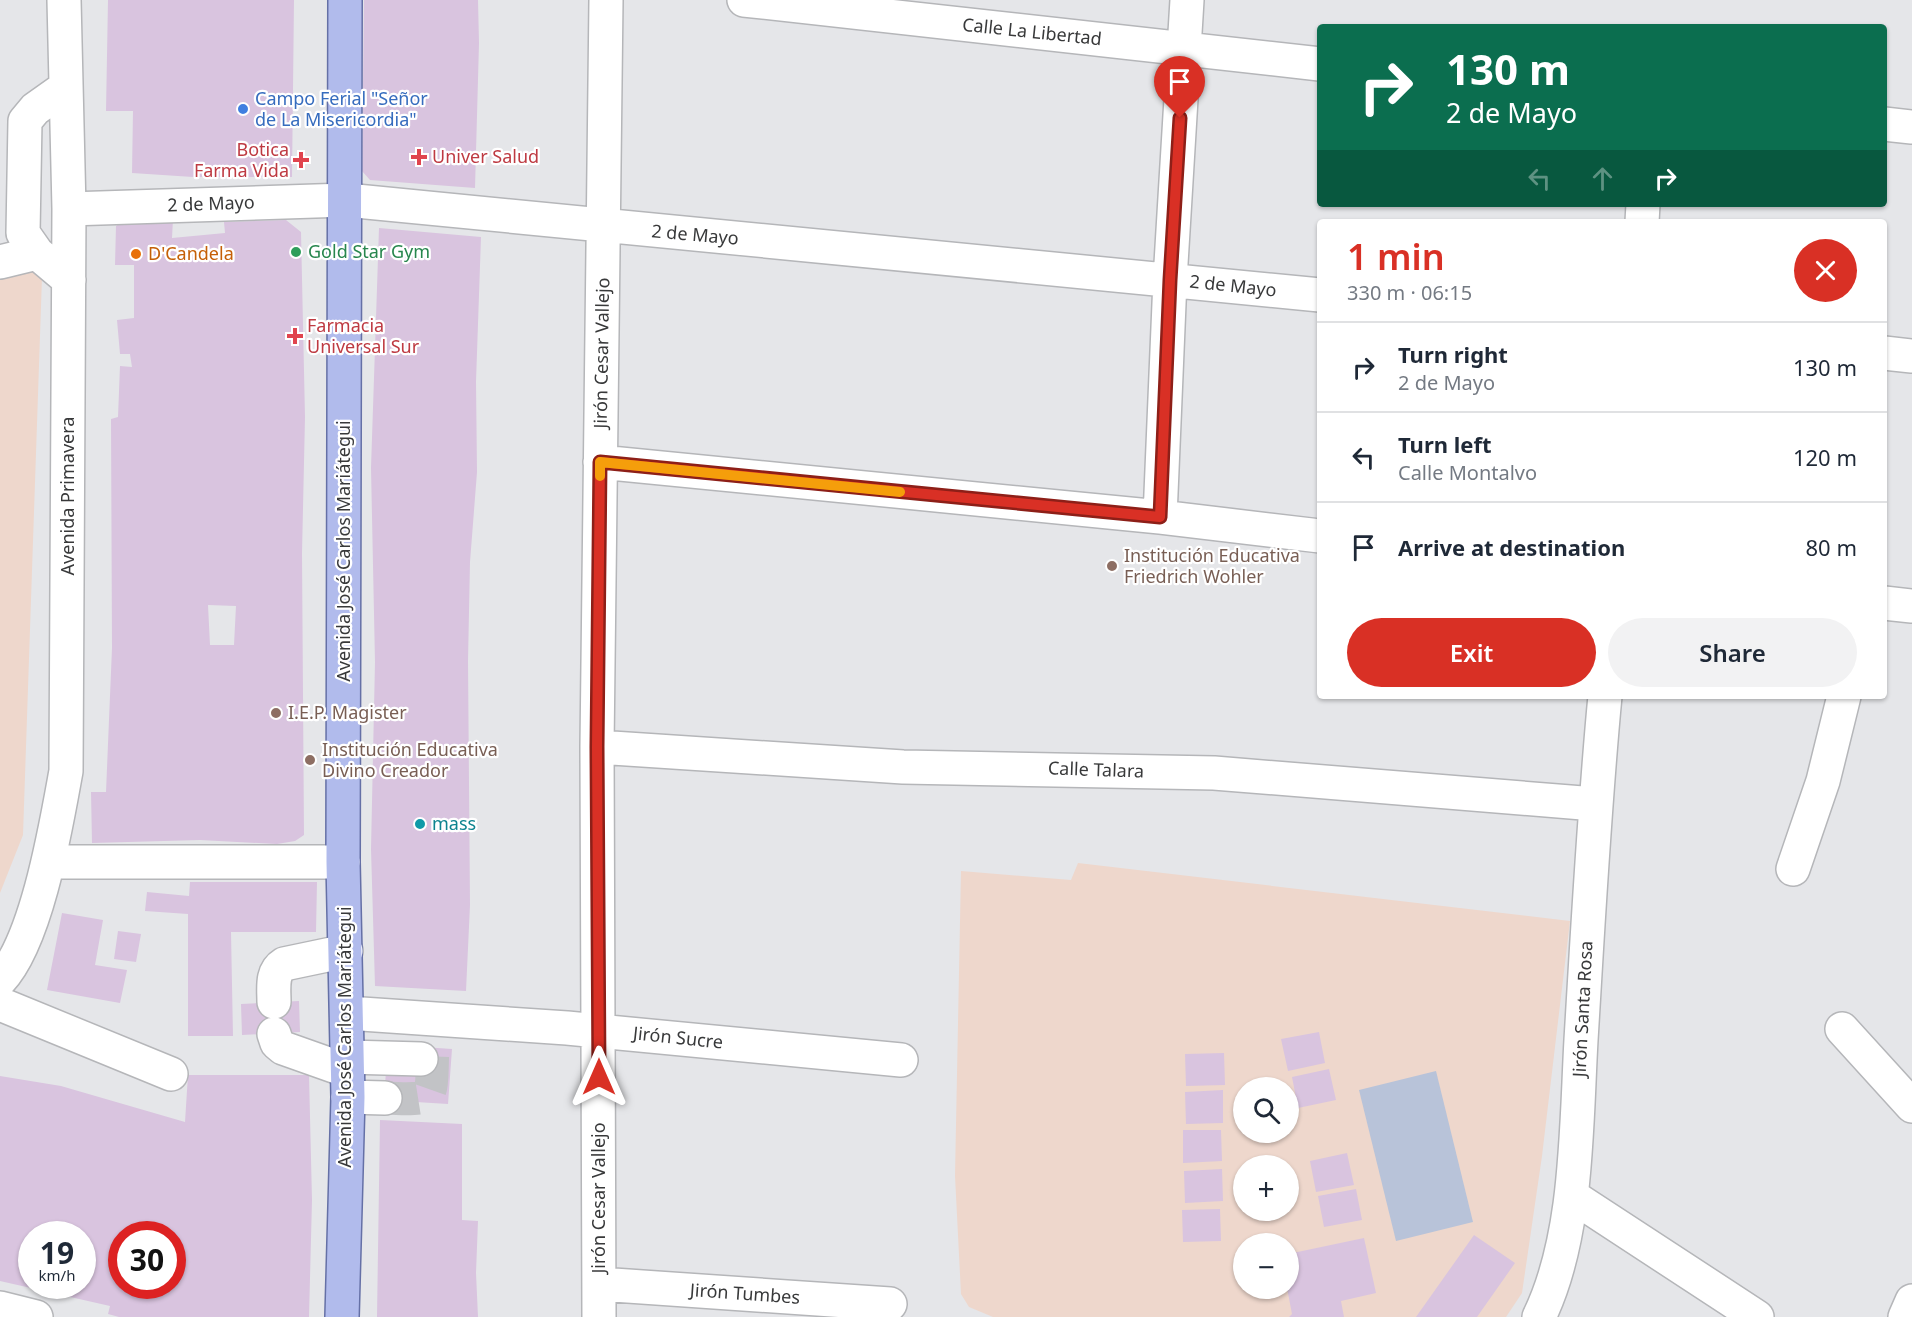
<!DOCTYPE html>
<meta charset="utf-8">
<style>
body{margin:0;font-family:"Noto Sans",sans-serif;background:#f2f2f3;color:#1f2937;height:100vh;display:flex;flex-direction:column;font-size:22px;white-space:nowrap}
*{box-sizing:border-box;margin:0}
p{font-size:20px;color:#747a83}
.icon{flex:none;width:33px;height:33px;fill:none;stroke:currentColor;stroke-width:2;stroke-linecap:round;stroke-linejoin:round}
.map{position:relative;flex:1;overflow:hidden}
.drawer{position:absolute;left:1317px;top:219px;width:570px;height:480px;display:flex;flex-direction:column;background:#fff;border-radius:6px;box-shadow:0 2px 4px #0004}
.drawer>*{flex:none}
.guide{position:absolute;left:1317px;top:24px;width:570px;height:183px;border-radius:6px;box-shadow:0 2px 4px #0004;background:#0b6e4f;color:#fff;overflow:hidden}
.tools{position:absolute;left:1233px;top:1077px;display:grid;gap:12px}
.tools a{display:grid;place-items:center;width:66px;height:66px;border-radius:50%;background:#fff;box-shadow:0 2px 4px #0004;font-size:30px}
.speed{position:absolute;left:18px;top:1221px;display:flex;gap:12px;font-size:30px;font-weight:700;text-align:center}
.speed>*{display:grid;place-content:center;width:78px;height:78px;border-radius:50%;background:#fff;box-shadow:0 2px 4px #0004;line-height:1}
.speed small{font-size:15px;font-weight:400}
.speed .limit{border:9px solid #d22;background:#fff;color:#111}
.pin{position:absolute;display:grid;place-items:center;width:51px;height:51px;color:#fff;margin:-62px -26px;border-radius:50% 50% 50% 0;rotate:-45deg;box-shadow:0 0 6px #0007}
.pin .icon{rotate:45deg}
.me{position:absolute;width:66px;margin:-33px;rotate:0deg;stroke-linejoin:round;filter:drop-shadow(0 0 4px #0008)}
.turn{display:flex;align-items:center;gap:21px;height:126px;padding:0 30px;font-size:27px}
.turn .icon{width:78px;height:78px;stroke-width:2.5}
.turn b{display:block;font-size:42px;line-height:51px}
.lanes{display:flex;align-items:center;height:57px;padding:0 30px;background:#0003;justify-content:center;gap:30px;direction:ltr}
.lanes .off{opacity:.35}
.round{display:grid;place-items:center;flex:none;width:63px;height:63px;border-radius:32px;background:#f2f2f3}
.overview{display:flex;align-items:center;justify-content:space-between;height:102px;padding:0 30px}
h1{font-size:36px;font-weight:600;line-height:45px;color:#d93025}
.cta{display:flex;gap:12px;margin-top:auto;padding:12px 30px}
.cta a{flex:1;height:69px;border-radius:36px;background:#d93025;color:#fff;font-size:24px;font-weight:600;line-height:69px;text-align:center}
.cta a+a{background:#f2f2f3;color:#1f2937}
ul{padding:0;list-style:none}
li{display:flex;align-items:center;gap:18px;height:90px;padding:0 30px;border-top:2px solid #e0e1e3}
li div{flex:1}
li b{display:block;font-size:22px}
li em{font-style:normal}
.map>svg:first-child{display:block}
.education{fill:#eed7cc;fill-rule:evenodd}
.green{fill:#b8c3d9}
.building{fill:#d9c4df;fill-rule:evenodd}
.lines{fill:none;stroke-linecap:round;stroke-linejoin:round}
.minor-tunnel{stroke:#c2c3c6;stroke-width:33;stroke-dasharray:33 16;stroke-linecap:butt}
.minor-casing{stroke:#b5b6b9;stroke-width:36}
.major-casing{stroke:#6570a6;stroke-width:36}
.minor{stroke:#fff;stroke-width:33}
.major{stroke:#b1bbec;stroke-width:33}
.route-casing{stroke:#8d1f18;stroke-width:15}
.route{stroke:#d93025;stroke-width:10}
.slow{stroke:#f59e0b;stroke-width:10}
.shop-dot{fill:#3f7fe0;stroke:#fff;stroke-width:2}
.health-dot{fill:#e0444e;stroke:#fff;stroke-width:2}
.leisure-dot{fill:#2e9e5b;stroke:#fff;stroke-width:2}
.food-dot{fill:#e8710a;stroke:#fff;stroke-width:2}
.education-dot{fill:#8d6e63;stroke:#fff;stroke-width:2}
.culture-dot{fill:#0f9aa8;stroke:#fff;stroke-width:2}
.labels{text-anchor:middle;stroke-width:4.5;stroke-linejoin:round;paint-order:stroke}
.street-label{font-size:18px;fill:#38393a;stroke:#fff}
.shop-label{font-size:18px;fill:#366cbe;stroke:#fff;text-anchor:start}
.health-label{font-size:18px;fill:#be3a42;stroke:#fff;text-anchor:start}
.leisure-label{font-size:18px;fill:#27864d;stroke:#fff;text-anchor:start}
.food-label{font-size:18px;fill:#c56008;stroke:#fff;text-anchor:start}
.education-label{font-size:18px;fill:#785e54;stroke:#fff;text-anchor:start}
.culture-label{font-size:18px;fill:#0d838f;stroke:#fff;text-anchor:start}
</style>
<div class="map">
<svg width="1912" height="1317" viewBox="0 0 1912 1317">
<rect width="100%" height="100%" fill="#e5e6e9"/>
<path class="education" d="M0 264 25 265 42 277 23 835 0 893Z
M1078 863 1570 921 1542 1156 1522 1293 1506 1317H993L969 1307 961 1294 955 1176 961 871 1071 880ZM1244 1088H1288V1132H1244ZM1244 1166H1288V1210H1244ZM1244 1244H1288V1288H1244Z"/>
<path class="green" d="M1436 1071 1473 1222 1396 1241 1359 1090Z"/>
<path class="building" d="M108 0H294L292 177H193L132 173 133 111H106Z
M364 0H478L479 43 475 188 370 180 362 171Z
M127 219H173L172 238 225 233 224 222 286 220 301 232 305 417 302 554 304 835 295 841 277 844 200 840 92 843 91 792H106L112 648 111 419 118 417 120 366 132 367 130 354H120L117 320 134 318V265H115L116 226ZM208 605 236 606 234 645H210Z
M379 228 481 237 476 382 477 472 470 562 468 661 470 905 466 991 375 986 371 849 375 662 371 468Z
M190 882H317L316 932H231L233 1036H188V914L145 911 147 892 189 896Z
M62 913 103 920 95 965 127 970 120 1003 47 990Z
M118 931 141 934 136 962 114 959Z
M299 1001 300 1032 242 1035 241 1004Z
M1319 1032 1325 1063 1288 1071 1281 1039Z
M423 1047 452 1049 448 1104 384 1100 386 1071Z
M1224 1053 1225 1085 1186 1086 1185 1054Z
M1329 1069 1336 1100 1298 1108 1292 1077Z
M188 1075H309L312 1200 309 1317H119L108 1314 110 1306 0 1281V1076L61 1086 185 1122ZM32 1234H82V1286H32ZM122 1234H172V1286H122Z
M1223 1090V1123L1186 1124 1185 1092Z
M380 1120 462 1124V1220L478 1221 476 1273 478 1317H377Z
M1183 1130H1221L1222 1161 1183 1163Z
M1347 1153 1354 1185 1316 1192 1310 1161Z
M1222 1169 1223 1201 1185 1203 1184 1171Z
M1356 1189 1362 1220 1324 1227 1318 1196Z
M1220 1209 1221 1241 1183 1242 1182 1210Z
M1474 1235 1515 1263 1477 1317H1416Z
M1364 1238 1376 1293 1341 1301 1344 1317H1289L1292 1314 1287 1288 1288 1254Z"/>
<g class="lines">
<path class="minor-tunnel" d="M385 1098C440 1101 430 1098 433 1047"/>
<defs>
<path id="minor" d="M744 0 1320 64
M66 87 35 109 25 121 23 233 37 253 69 280
M1884 124 1912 127
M69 209 346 200 1320 295
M1642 222 1643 204
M0 262 37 253
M1884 353 1912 356
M600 462 1160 517 1320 536
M1160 517 1170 280 1187 0
M1884 603 1912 606
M597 747 903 767 1214 773 1595 804
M49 862H343
M1793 869 1823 781 1844 696
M0 980C37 941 56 826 66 771L69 209 64 0
M274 1002C274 988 271 972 284 964L346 951
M0 1004 171 1074
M347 1013 567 1028 901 1060
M1842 1029 1912 1106
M274 1034 277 1043 283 1048 348 1071
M348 1057 421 1059
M348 1097 385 1098
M1572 1196 1757 1317
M599 1284 890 1304
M0 1308 36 1317
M599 1317 597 747 606 0
M1539 1317C1578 1237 1576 1128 1581 1040 1588 925 1594 811 1605 696
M1905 1317 1912 1301"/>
<path id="major" d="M342 1317 348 1097 343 862 345 0"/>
</defs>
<use href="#minor" class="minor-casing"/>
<use href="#major" class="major-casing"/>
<use href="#minor" class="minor"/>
<use href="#major" class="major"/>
</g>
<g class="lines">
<defs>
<path id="route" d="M599 1077 597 747 600 462 1160 517 1170 280 1180 118"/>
</defs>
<use href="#route" class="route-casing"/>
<use href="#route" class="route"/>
<path class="slow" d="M600 476V462L900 492"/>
</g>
<circle class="shop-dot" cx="243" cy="109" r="6"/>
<g class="health-dot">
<path d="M416 148h6v6h6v6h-6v6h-6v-6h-6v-6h6z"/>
<path d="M298 151h6v6h6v6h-6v6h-6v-6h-6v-6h6z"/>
<path d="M292 327h6v6h6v6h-6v6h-6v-6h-6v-6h6z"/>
</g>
<circle class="leisure-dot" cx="296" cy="252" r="6"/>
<circle class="food-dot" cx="136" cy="254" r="6"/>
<g class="education-dot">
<circle cx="1112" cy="566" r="6"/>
<circle cx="276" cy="713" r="6"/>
<circle cx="310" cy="760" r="6"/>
</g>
<circle class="culture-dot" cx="420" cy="824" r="6"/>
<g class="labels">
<g class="street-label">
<text transform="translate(1032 32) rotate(6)" y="6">Calle La Libertad</text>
<text transform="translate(211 204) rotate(-2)" y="6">2 de Mayo</text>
<text transform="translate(695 235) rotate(5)" y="6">2 de Mayo</text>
<text transform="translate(1233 286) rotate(6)" y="6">2 de Mayo</text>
<text transform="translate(602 353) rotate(-89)" y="6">Jirón Cesar Vallejo</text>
<text transform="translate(68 496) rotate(-90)" y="6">Avenida Primavera</text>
<text transform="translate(344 551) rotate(-90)" y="6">Avenida José Carlos Mariátegui</text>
<text transform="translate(1096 770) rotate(2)" y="6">Calle Talara</text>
<text transform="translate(1583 1009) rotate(-87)" y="6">Jirón Santa Rosa</text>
<text transform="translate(345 1037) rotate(-90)" y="6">Avenida José Carlos Mariátegui</text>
<text transform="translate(678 1038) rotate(6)" y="6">Jirón Sucre</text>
<text transform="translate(599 1198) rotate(-90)" y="6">Jirón Cesar Vallejo</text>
<text transform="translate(745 1294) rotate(4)" y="6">Jirón Tumbes</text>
</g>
<g class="shop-label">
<text x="255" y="105">Campo Ferial "Señor<tspan x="255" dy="21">de La Misericordia"</tspan></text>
</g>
<g class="health-label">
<text x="289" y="156" text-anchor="end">Botica<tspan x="289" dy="21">Farma Vida</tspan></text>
<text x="432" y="163">Univer Salud</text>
<text x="307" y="332">Farmacia<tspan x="307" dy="21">Universal Sur</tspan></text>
</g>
<g class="leisure-label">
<text x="308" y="258">Gold Star Gym</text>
</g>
<g class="food-label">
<text x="148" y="260">D'Candela</text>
</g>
<g class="education-label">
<text x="1124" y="562">Institución Educativa<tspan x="1124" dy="21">Friedrich Wohler</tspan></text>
<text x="288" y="719">I.E.P. Magister</text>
<text x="322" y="756">Institución Educativa<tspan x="322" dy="21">Divino Creador</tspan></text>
</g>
<g class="culture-label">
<text x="432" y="830">mass</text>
</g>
</g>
</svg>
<div class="tools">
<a><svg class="icon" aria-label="search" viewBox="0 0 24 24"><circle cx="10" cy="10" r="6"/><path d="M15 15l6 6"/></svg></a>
<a>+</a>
<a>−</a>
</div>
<div class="speed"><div>19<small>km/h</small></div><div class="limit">30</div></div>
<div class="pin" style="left:1180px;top:118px;background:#d93025"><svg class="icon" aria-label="arrive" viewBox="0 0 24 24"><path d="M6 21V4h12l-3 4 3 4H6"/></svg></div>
<svg class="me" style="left:599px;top:1077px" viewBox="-20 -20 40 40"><path d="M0-17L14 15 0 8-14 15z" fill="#d93025" stroke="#fff" stroke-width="4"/></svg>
<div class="guide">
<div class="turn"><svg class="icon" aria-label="right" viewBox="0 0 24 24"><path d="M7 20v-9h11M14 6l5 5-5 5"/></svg><div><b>130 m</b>2 de Mayo</div></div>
<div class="lanes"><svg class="icon off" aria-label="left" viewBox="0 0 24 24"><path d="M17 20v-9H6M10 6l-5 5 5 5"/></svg><svg class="icon off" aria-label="ahead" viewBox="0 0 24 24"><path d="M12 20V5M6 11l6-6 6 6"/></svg><svg class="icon" aria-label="right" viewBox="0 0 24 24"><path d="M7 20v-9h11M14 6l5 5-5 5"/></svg></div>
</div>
<section class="drawer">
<div class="overview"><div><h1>1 min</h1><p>330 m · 06:15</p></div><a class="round" style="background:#d93025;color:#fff"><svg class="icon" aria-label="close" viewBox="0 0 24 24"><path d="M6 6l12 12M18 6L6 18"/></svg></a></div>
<ul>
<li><svg class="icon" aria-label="right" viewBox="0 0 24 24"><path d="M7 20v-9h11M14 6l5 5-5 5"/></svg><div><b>Turn right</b><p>2 de Mayo</p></div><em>130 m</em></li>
<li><svg class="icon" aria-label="left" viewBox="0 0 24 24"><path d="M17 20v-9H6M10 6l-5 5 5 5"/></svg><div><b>Turn left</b><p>Calle Montalvo</p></div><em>120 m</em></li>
<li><svg class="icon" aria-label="arrive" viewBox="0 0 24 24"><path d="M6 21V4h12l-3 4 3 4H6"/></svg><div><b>Arrive at destination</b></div><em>80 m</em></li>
</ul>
<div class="cta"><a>Exit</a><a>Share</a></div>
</section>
</div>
